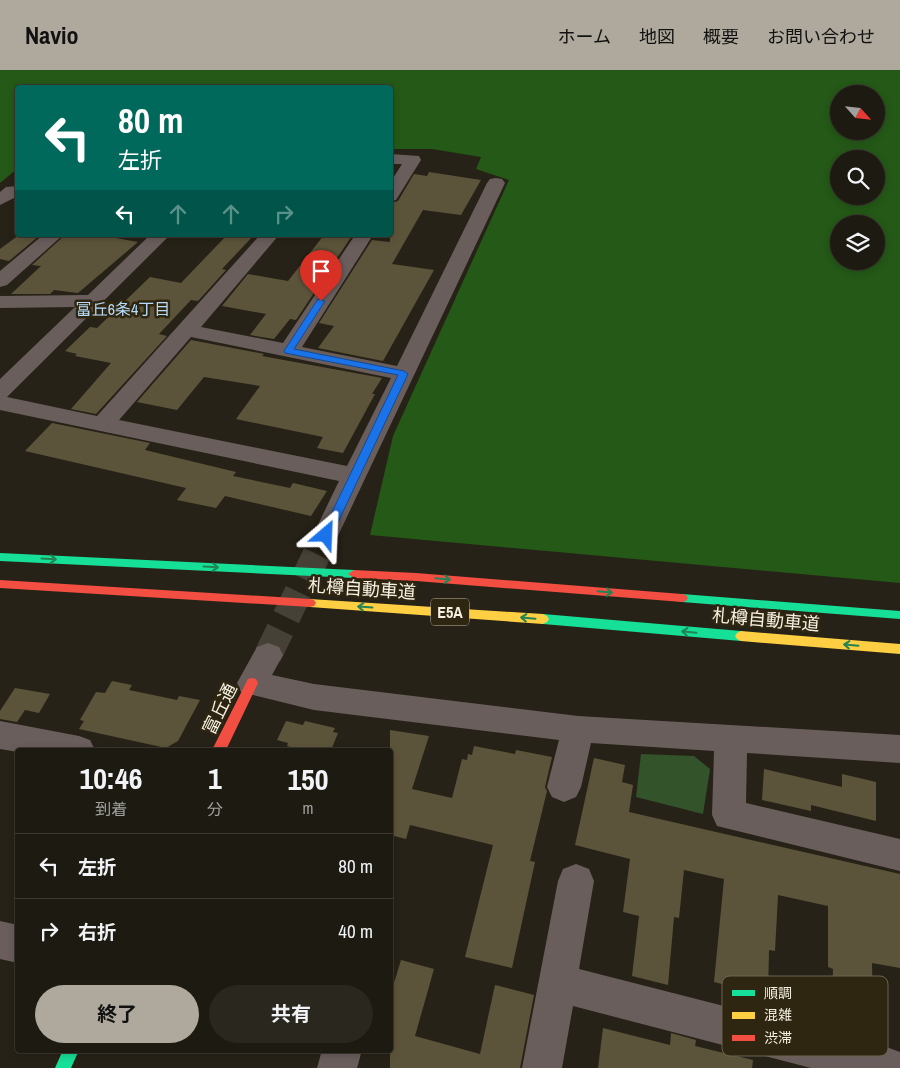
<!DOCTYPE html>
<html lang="ja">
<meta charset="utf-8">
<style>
body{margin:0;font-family:"Archivo Narrow","Noto Sans JP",sans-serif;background:#2a271f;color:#f1f3f6;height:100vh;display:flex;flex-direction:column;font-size:19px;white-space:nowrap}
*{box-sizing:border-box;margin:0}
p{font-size:16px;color:#a0a19f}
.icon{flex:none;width:28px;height:28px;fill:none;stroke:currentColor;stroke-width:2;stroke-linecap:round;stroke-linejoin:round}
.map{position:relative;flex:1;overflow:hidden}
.sheet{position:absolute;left:15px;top:678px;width:378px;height:305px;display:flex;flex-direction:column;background:#1d1a11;border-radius:5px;box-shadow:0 2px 8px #0003,0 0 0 1px #3b3831}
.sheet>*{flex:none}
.top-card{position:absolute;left:15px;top:15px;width:378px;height:152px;border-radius:5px;box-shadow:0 2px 8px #0003,0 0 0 1px #3b3831;background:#00695c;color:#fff;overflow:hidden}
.needle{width:32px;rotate:117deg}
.controls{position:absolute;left:830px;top:15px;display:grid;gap:10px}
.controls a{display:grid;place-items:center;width:55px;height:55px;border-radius:50%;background:#1d1a11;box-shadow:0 2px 8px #0003,0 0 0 1px #3b3831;font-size:25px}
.pin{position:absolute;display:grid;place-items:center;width:42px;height:42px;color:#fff;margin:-51px -21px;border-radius:50% 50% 50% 0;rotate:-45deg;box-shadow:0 0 5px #0007}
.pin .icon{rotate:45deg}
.me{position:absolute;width:55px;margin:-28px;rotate:26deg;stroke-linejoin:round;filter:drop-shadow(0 0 4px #0008)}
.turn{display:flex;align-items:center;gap:18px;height:105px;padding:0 20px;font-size:22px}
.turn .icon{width:65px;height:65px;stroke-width:2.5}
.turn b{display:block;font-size:35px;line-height:42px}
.lanes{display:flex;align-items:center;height:48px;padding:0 20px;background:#0003;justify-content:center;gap:25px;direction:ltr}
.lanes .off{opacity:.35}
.eta{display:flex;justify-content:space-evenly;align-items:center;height:85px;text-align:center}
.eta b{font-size:30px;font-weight:700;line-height:35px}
.button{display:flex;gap:10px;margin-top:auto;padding:10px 20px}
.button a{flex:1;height:58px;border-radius:30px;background:#aea99c;color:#111;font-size:20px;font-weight:700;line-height:58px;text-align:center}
.button a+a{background:#2a271f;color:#f1f3f6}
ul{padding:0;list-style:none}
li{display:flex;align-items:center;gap:15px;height:65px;padding:0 20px;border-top:1px solid #3b3831}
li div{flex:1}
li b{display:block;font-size:19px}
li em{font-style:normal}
header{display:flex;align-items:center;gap:30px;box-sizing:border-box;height:70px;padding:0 25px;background:#aea99c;color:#111}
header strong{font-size:24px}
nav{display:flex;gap:28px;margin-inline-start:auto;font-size:18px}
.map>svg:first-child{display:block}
.green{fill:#33532b}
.forest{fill:#245917;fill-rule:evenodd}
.building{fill:#5c543a}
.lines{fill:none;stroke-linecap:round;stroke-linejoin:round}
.street-tunnel{stroke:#464136;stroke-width:28;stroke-dasharray:28 14;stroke-linecap:butt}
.street{fill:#6a5e5d;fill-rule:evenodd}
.fast{fill:#16e098;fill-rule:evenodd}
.slow{fill:#ffcf43;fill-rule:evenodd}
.jam{fill:#f24e42;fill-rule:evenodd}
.oneway{stroke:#228354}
.route{fill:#1a73e8;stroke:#114b97}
.labels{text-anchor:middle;stroke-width:5;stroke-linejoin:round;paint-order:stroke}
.far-neighbourhood-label{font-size:16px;fill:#b5dbfb;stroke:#2e2610}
.shield{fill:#2e2610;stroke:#bab4a4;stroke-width:1}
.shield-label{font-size:16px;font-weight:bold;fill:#f6f1e4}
.street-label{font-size:18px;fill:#f6f1e4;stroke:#2e2610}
.key{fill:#2e2610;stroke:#6a6350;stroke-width:1}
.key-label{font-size:14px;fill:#f6f1e4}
</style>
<header>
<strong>Navio</strong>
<nav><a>ホーム</a><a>地図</a><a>概要</a><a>お問い合わせ</a></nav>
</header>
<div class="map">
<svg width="900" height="998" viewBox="0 0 900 998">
<rect width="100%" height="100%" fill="#272217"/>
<path class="green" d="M641 684 694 686 710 699 703 744 636 727Z"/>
<path class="forest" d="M0 0H900V513L370 465 393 366 509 110 476 99 481 87 432 79H390V18H18L17 99 0 113ZM839 24H876V61H839ZM839 89H876V126H839ZM839 154H876V191H839Z"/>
<path class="building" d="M429 102 481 110 461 145 423 140 392 194 434 200 383 291 318 278 334 256 319 253 372 170 390 172V133L398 131 414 104 427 106Z
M19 165H40L9 191 0 189V179Z
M65 165H99L138 172 78 223 54 220 50 224H11L41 196 32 195Z
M227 165H254L222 199 226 200 198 231 191 230 159 264 167 266 96 344 71 339 111 293 75 286 77 284 65 281 90 257 97 258 150 207 181 213Z
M324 165 351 167 296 250 290 249 274 269 250 265 266 244 222 236 248 204 288 211Z
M191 270 264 284 262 286 382 308 372 324H375L343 383 317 378 323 367 236 349 260 316 204 307 177 340 137 332Z
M52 353 150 373 145 380 236 402 233 406 290 418 293 413 327 421 311 446 225 426 216 438 177 430 186 418 25 381Z
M112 611 132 615 129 620 177 630 179 626 200 630 178 671 166 678 79 659 84 651 80 650 96 622 105 623Z
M15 618 50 624 39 643 25 640 17 652 0 649V641Z
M286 651 303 655 305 651 335 658 333 662 338 663 331 680H301L287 676 288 673 277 670Z
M390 660 429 666 412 719 452 728 462 689 467 690 468 684 472 685 474 676 515 684 516 680 552 687 545 717 547 721 530 791 535 792 512 898 465 887 493 775 410 755 406 769 390 765Z
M594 688 625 695 622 712 633 715 629 742 900 804V898L872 893 873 954 842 946V932L832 930 833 899 828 897V836L778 825 775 881 769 880 768 926 714 912 724 809 684 800 679 848 674 847 668 915 632 906 639 846 623 842 630 789 575 775Z
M764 699 842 717V704L876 712V751L811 735V741L762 730Z
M401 890 434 899 415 966 480 984 495 915 534 925 520 998H390V926Z
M603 958 670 975 671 963 696 970 695 976 753 990 752 998H598Z"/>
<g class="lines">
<path class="street-tunnel" d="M268 585 326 465"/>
<path class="street" d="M390 84 419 86 421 90 396 130 390 131V113L402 94H390Z
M496 108 502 109 505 113 335 472 326 474 317 472 313 465 339 411 0 340V309L75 237 0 238V226L88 225 150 165H170L7 327 97 346 260 165H279L201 257 283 273 355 165H373L302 277 397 296 487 113 490 109ZM191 267 391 308 347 396 119 350Z
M18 116V126L0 135V122L6 117Z
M43 165H63L7 215 0 217V201Z
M268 573 279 577 283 585 272 605 314 614 578 646 900 665V693L747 683 746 733 900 769V801L717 756 712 745 714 681 591 673 581 717 576 727 564 732 552 727 547 717 559 670 314 640 241 622 237 613 257 577Z
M0 651 79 666 90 670 95 680H18V682L0 679Z
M576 794 589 799 594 811 579 899 889 978 900 982V998H811L573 936 562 998H522L558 811 563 799Z
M0 851 18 855V893L0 889Z
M322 980H362L357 998H317Z"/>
<path class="fast" d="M0 483 354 500 360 504 354 508 0 491Z
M682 524 900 541V549L682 532 678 531 676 528 678 525Z
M543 544 741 561 745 563 747 566 745 569 741 571 543 554 539 552 537 549 539 546Z
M63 980H79L71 998H55Z"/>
<path class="slow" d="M310 529 543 544 547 546 549 549 547 552 543 554 310 537 306 536 304 533 306 530Z
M741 561 900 574V584L741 571 737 569 735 566 737 563Z"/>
<path class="jam" d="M354 500 416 503 682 524 686 525 688 528 686 531 682 532 416 511 354 508 348 504Z
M0 510 310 529 314 530 316 533 314 536 310 537 0 518Z
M252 608 256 609 258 613 226 680H212L248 609Z"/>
</g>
<defs><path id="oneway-shaft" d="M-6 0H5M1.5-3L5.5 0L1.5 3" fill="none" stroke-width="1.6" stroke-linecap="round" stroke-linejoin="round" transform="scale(1.25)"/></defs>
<g class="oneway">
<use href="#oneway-shaft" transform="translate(49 489) rotate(3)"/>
<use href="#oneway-shaft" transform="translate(211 497) rotate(3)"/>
<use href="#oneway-shaft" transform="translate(443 509) rotate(5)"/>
<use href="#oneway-shaft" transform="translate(605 522) rotate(5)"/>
<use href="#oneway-shaft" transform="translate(365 537) rotate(-176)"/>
<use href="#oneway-shaft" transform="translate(528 548) rotate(-175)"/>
<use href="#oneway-shaft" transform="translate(689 562) rotate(-175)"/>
<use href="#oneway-shaft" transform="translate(851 575) rotate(-175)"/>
</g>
<path class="route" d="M318 229 325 231 294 279 404 301 408 304 332 465 326 469 321 465 398 305 285 283 284 281Z"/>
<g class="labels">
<g class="far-neighbourhood-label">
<text x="123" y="245">富丘6条4丁目</text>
</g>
<rect class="shield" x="431" y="528.5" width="38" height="27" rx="4"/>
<g class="shield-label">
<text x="450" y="548">E5A</text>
</g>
<g class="street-label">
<text transform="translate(362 519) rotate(4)" y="6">札樽自動車道</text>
<text transform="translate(766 550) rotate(5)" y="6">札樽自動車道</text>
<text transform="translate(220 639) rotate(-64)" y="6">富丘通</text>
</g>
</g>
<rect x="722" y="906" width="166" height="80" rx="8" class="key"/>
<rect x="732" y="920" width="23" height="6" fill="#16e098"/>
<rect x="732" y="942" width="23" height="7" fill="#ffcf43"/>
<rect x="732" y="965" width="23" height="6" fill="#f24e42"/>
<g class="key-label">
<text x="764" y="928">順調</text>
<text x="764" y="950">混雑</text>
<text x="764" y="973">渋滞</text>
</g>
</svg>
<div class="controls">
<a><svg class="needle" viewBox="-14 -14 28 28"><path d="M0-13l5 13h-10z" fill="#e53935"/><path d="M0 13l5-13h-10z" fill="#a0a19f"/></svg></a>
<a><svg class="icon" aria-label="search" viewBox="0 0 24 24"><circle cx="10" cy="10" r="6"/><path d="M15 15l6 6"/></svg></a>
<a><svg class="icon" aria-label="layers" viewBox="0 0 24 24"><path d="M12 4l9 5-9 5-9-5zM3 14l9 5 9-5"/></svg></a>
</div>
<div class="pin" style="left:321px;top:231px;background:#d93025"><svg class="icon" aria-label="arrive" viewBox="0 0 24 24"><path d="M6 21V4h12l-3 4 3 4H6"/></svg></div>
<svg class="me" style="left:326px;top:465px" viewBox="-20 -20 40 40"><path d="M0-17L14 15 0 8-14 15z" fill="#1a73e8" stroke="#fff" stroke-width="4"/></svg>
<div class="top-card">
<div class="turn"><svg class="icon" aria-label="left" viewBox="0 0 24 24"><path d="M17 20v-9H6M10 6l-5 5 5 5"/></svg><div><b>80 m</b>左折</div></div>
<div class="lanes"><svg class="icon" aria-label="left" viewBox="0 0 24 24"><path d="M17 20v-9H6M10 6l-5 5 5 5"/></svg><svg class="icon off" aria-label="ahead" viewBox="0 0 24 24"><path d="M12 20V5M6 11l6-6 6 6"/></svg><svg class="icon off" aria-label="ahead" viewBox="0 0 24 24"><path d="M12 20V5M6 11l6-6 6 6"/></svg><svg class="icon off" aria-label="right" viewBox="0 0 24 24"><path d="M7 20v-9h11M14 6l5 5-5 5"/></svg></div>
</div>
<section class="sheet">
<div class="eta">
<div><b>10:46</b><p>到着</p></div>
<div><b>1</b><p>分</p></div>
<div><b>150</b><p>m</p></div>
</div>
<ul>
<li><svg class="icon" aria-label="left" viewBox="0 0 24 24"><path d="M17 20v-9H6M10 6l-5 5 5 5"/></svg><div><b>左折</b></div><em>80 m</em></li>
<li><svg class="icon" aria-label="right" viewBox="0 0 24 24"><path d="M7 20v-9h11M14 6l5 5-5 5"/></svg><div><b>右折</b></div><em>40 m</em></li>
</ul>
<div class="button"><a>終了</a><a>共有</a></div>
</section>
</div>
